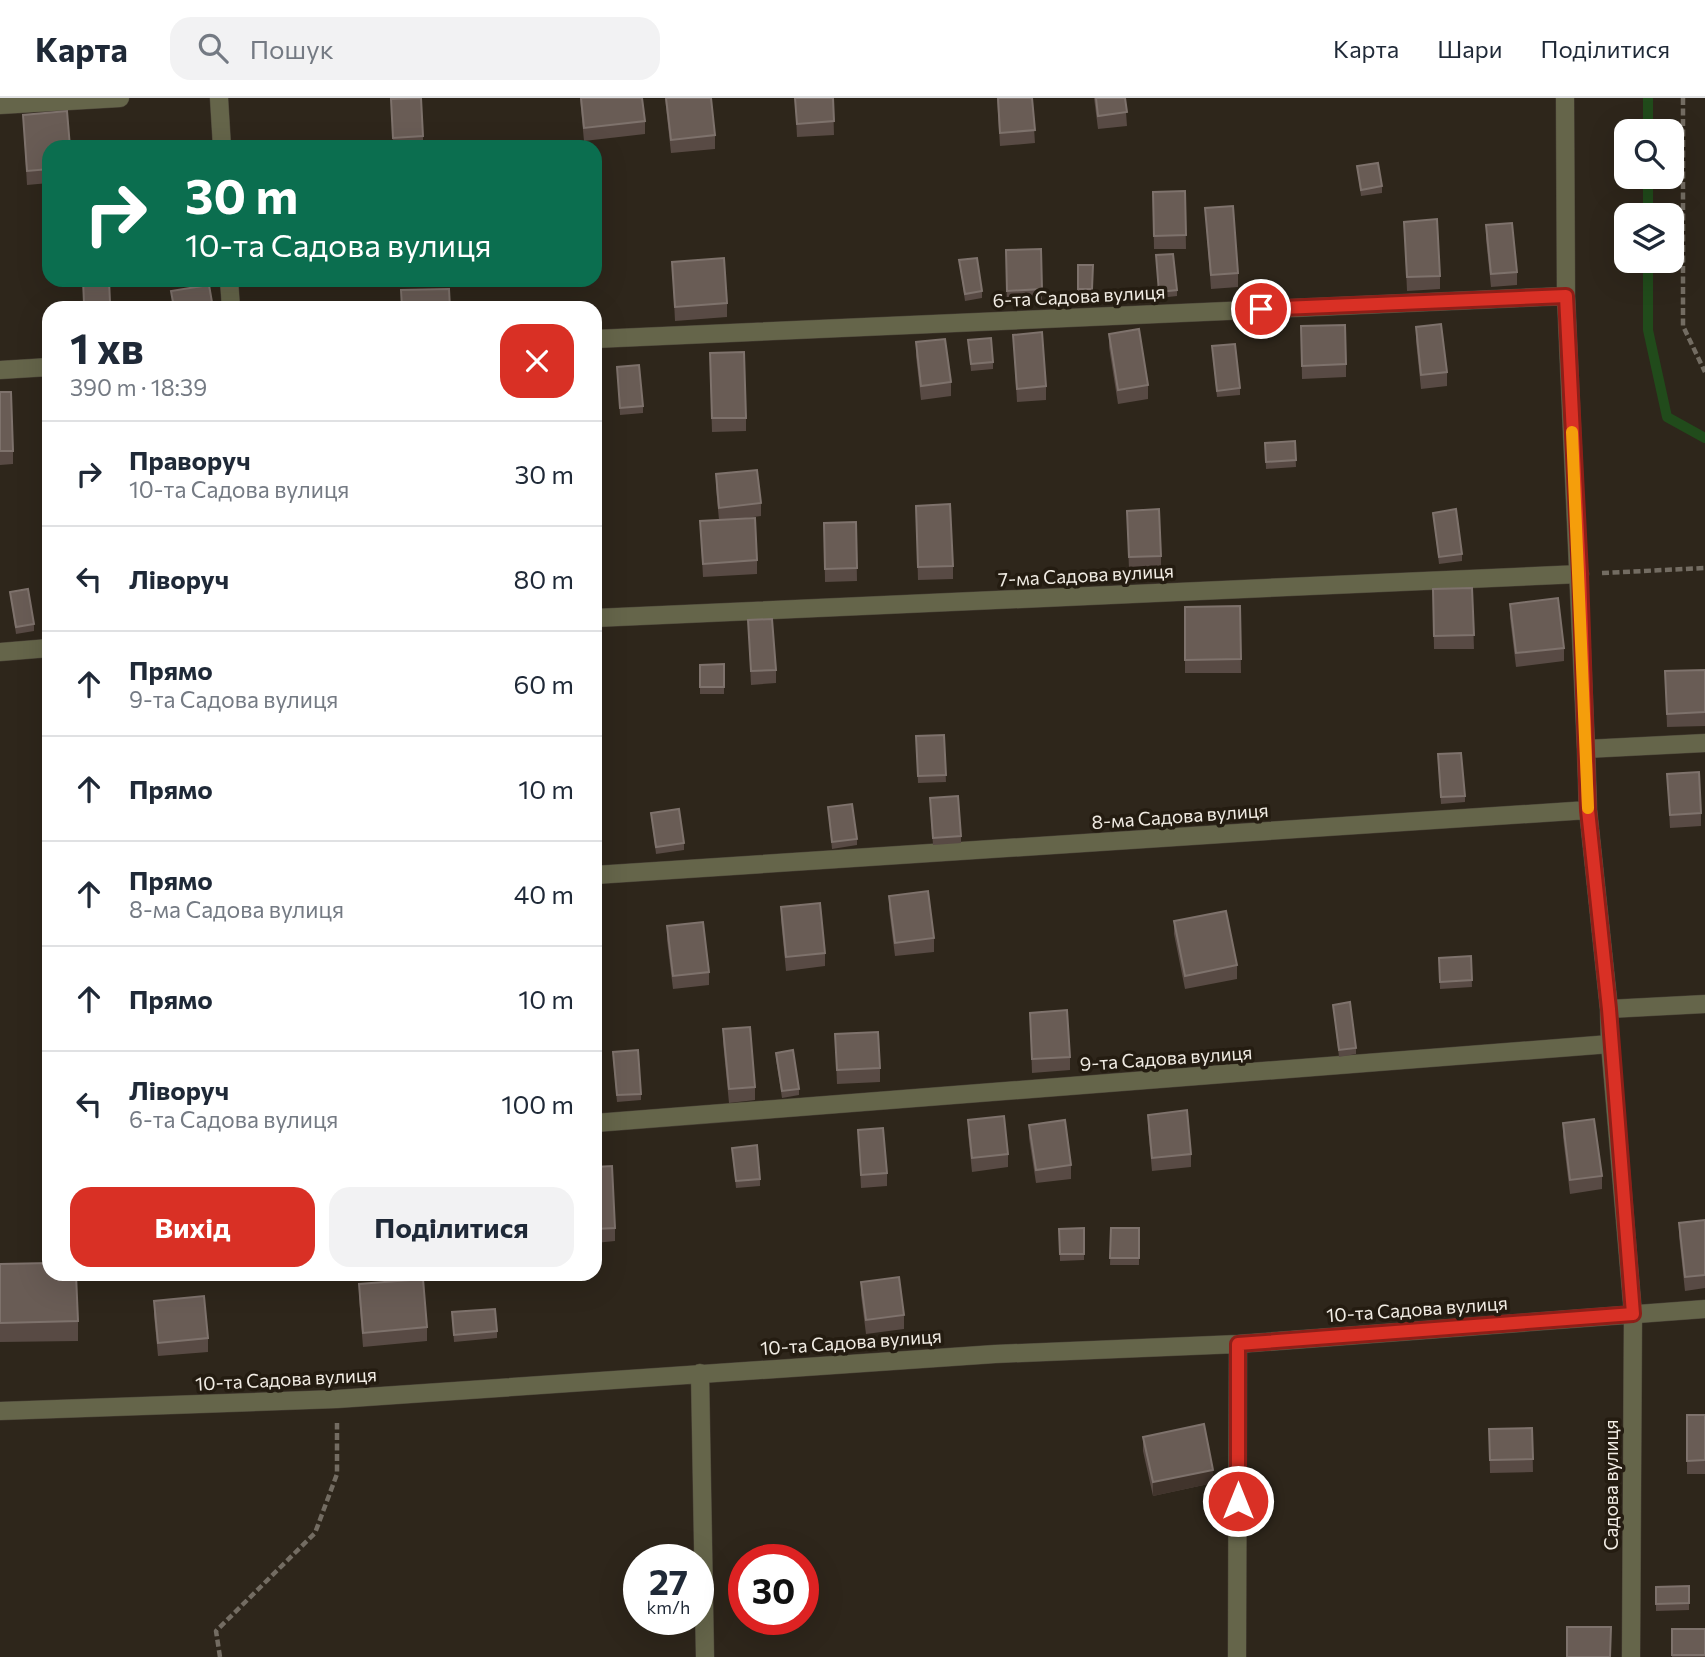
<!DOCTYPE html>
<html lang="uk">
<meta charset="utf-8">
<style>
body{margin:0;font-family:Commissioner,sans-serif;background:#f2f2f3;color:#1f2937;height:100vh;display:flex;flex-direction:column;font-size:26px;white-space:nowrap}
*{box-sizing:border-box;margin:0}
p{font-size:23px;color:#747a83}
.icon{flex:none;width:38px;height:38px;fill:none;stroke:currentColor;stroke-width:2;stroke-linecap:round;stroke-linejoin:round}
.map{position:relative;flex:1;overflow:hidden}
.sheet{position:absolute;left:42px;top:203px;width:560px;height:980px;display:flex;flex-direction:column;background:#fff;border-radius:21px;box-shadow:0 7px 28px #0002}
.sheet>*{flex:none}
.guide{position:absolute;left:42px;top:42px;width:560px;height:147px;border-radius:21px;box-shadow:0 7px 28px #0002;background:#0b6e4f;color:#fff;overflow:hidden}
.buttons{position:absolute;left:1614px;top:21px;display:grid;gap:14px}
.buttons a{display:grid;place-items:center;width:70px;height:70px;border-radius:14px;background:#fff;box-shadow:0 7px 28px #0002;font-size:35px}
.speed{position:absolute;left:623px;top:1446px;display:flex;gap:14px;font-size:35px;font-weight:700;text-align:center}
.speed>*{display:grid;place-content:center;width:91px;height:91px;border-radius:50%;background:#fff;box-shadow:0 7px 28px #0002;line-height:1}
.speed small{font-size:18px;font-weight:400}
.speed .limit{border:10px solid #d22;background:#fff;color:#111}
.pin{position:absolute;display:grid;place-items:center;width:60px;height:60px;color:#fff;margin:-30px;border:4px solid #fff;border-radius:50%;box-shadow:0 2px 7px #0007}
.me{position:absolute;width:77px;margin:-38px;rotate:0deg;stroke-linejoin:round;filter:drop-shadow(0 0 5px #0008)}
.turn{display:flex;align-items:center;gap:24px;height:147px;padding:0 28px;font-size:32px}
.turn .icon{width:91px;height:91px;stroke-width:2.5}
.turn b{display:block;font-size:49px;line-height:60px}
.round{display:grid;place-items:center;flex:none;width:74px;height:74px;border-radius:21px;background:#f2f2f3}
.headline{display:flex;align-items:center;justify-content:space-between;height:119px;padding:0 28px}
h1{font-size:42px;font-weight:700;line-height:52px}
.action{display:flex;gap:14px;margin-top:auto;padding:14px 28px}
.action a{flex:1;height:80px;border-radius:21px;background:#d93025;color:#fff;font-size:28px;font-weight:700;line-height:80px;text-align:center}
.action a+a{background:#f2f2f3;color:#1f2937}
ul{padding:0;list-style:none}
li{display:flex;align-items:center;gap:21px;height:105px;padding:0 28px;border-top:2px solid #e0e1e3}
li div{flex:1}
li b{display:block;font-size:26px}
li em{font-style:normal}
header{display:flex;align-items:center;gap:42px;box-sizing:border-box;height:98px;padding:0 35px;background:#fff;border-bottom:2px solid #e0e1e3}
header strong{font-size:33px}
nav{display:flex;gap:38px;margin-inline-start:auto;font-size:24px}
.search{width:490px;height:63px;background:#f2f2f3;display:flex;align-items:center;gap:18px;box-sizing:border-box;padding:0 24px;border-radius:21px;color:#747a83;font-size:26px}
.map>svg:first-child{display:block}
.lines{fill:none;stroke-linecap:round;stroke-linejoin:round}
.stream{stroke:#214b1b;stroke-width:10}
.minor-casing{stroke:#494237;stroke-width:19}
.path{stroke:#736c62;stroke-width:4.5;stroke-dasharray:7 3.5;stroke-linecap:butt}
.minor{stroke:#65654a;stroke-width:18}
.wall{fill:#584a44}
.shaded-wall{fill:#41342c}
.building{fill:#695c55;stroke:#7e726c;stroke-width:2}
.route-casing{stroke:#8d1f18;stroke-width:18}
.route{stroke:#d93025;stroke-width:12}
.slow{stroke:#f59e0b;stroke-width:12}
.labels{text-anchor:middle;stroke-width:7;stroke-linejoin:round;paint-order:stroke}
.street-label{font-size:19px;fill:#f1ece4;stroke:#241c11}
</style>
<header>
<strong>Карта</strong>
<div class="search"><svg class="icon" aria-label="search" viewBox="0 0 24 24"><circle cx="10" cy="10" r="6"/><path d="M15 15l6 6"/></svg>Пошук</div>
<nav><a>Карта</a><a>Шари</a><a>Поділитися</a></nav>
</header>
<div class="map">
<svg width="1705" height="1559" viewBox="0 0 1705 1559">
<rect width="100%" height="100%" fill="#2e261b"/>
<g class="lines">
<path class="stream" d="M1648 0V33
M1648 79V117
M1648 163V232L1667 319 1705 340"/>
<defs>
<path id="minor" d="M219 0 222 49
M1565 0 1566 198 1586 651
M0 7 120 0
M229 182 231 210
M595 241 1566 198
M0 272 49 269
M595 520 1580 476
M0 554 49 550
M1588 712 1609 911
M595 777 1588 712 1586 651 1705 645
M1610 946 1633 1216 1631 1559
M595 1025 1610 946 1609 911 1705 906
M700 1275 705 1559
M0 1313 337 1301 995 1256 1238 1246 1705 1211
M1237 1559 1238 1246"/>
</defs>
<use href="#minor" class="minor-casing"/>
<path class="path" d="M1683 0V228L1705 274
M1602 475 1705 470
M220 1559 216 1533 315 1435 337 1376V1325"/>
<use href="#minor" class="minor"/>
</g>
<path class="wall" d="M580 0H642L645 23V36L584 43Z
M665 0H711L715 37V51L671 55Z
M795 0H833L834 37 797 39Z
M997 0H1032L1035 45 1000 48Z
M1094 0H1125L1127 28 1098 31Z
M391 1 423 38V49H393Z
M23 17 49 49V85L27 87Z
M1357 68 1382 88V95L1361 98Z
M1185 93 1186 151H1154L1153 94Z
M1205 110 1238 175V189L1211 191Z
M1404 124 1440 178V191L1407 193Z
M1486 127 1517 174V187L1491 189 1486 141Z
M1156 157 1177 192V198L1159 200Z
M959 162 982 193V200L965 203Z
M672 164 727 205V219L675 223Z
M1006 165 1042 191V205L1007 206Z
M1078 167H1093L1092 198H1078Z
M83 182H109L110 210H84Z
M1301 228 1346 266V279L1302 281Z
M1416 229 1447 274V288L1421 291 1416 243Z
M1109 236 1148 287V301L1118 306 1109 249Z
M1013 237 1046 288V302L1017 304Z
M968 242 993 264V271L971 273Z
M916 244 951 284V298L921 302 916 258Z
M1212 248 1240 290V297L1217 299Z
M617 269 643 308V315L620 317Z
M710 269 746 320V333L712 334Z
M0 294 13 353V366L0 367Z
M1295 343 1296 369 1266 371 1265 345Z
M716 376 761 405V418L746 420 757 462V476L703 479 700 423 719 422 716 390Z
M916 408 953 468V481L918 482Z
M1127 413 1161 458V471L1129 472Z
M1433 415 1462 456V463L1439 466Z
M856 424 857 483 825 484 824 425Z
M1472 490 1474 551H1434L1433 491Z
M10 494 34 526V533L16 536Z
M1510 506 1564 550V563L1516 569 1510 520Z
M1240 508 1241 575H1185V509Z
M748 522 776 572V585L751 587Z
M724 566V596H700V567Z
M1705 572V628L1667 629 1665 573Z
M944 637 946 684 918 685 916 638Z
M1438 663 1465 698V704L1441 706Z
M1667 676 1701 715V728L1670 730Z
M930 706 961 738V745L933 747Z
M828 709 857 741V747L832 751Z
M651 715 684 745V752L656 756Z
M889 798 934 840V854L895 858 889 811Z
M781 809 825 855V868L786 873 781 822Z
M1174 823 1237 867V881L1185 891 1174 836Z
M667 828 709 874V887L673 891 667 842Z
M1471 858 1472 889 1440 891 1439 860Z
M1333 907 1356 950V956L1339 959Z
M1030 915 1070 959V972L1032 975Z
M723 931 755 989V1002L729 1005 723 944Z
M835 936 880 970V984L837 986Z
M776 955 799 991V997L782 1000 776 961Z
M613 960 641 996V1002L617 1004Z
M1148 1017 1191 1056V1069L1152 1073 1148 1030Z
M968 1022 1008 1056V1069L972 1074 968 1035Z
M1563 1025 1602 1078V1091L1570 1096 1563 1039Z
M1029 1027 1071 1067V1081L1036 1085 1029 1040Z
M858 1032 887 1075V1088L861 1090Z
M732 1050 760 1081V1088L736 1090Z
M595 1069 615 1130V1143L595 1145Z
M1705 1122V1190L1685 1193 1679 1138V1125Z
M1084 1130V1162L1060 1163 1059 1131Z
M1111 1130H1139V1167H1110Z
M0 1166 78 1223V1243L0 1244Z
M861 1184 904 1217V1231L866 1236 861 1197Z
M359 1186 427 1229V1243L363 1249 359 1200Z
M154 1203 208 1240V1254L158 1258 154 1217Z
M452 1214 497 1233V1240L454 1244Z
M1687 1317H1705V1376H1687Z
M1532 1330 1533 1374 1490 1375 1489 1331Z
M1143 1339 1213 1385 1153 1398 1143 1353Z
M1689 1488V1512L1656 1513V1489Z
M1672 1531H1705V1559H1672Z"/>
<path class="shaded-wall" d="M1213 1372V1385L1153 1398V1384Z"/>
<path class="building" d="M421 0 423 38 393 40 391 1Z
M581 0H642L645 23 584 30Z
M666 0H711L715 37 671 42Z
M795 0H833L834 23 797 26Z
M998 0H1032L1035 32 1000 35Z
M1096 0H1125L1127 14 1098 18Z
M67 13 70 49H49V71L27 73 23 17Z
M1378 65 1382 88 1361 92 1357 68Z
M1185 93 1186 137 1154 138 1153 94Z
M1233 108 1238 175 1211 177 1205 110Z
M1437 121 1440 178 1407 179 1404 124Z
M1512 125 1517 174 1491 176 1486 127Z
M1041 151 1042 191 1007 193 1006 152Z
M1173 156 1177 192 1159 194 1156 157Z
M724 160 727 205 675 209 672 164Z
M977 160 982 193 965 196 959 162Z
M1078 167H1093L1092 191H1078Z
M83 182H109L110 204 84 205Z
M209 187 213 210H174L171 193Z
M449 191 450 210H402L401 192Z
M1441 226 1447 274 1421 277 1416 229Z
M1345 227 1346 266 1302 268 1301 228Z
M1139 231 1148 287 1118 292 1109 236Z
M1042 234 1046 288 1017 291 1013 237Z
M991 240 993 264 971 266 968 242Z
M945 241 951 284 921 288 916 244Z
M1235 246 1240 290 1217 293 1212 248Z
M744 254 746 320H712L710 255Z
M639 267 643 308 620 310 617 269Z
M0 294H11L13 353H0Z
M1295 343 1296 362 1266 364 1265 345Z
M757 372 761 405 719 410 716 376Z
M950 406 953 468 918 469 916 408Z
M1159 411 1161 458 1129 459 1127 413Z
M1456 411 1462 456 1439 459 1433 415Z
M755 420 757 462 703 466 700 423Z
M856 424 857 470 825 471 824 425Z
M1472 490 1474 537 1434 538 1433 491Z
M28 491 34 526 16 529 10 494Z
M1558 500 1564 550 1516 555 1510 506Z
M1240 508 1241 561 1185 562V509Z
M772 521 776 572 751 573 748 522Z
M724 566V589H700V567Z
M1705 572V614L1667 616 1665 573Z
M944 637 946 677 918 678 916 638Z
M1461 655 1465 698 1441 699 1438 656Z
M1699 674 1701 715 1670 717 1667 676Z
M958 698 961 738 933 740 930 700Z
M852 706 857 741 832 744 828 709Z
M679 711 684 745 656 749 651 715Z
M928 793 934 840 895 845 889 798Z
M820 805 825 855 786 859 781 809Z
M1226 813 1237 867 1185 878 1174 823Z
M703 824 709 874 673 878 667 828Z
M1471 858 1472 882 1440 884 1439 860Z
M1350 904 1356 950 1339 952 1333 907Z
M1067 912 1070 959 1032 961 1030 915Z
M750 929 755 989 729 991 723 931Z
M878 934 880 970 837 972 835 936Z
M638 952 641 996 617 997 613 954Z
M793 952 799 991 782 993 776 955Z
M1187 1012 1191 1056 1152 1060 1148 1017Z
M1004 1018 1008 1056 972 1060 968 1022Z
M1594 1021 1602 1078 1570 1082 1563 1025Z
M1065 1022 1071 1067 1036 1072 1029 1027Z
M883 1030 887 1075 861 1077 858 1032Z
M757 1047 760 1081 736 1083 732 1050Z
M612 1068 615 1130 595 1131V1069Z
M1705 1122V1177L1685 1179 1679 1125Z
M1084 1130V1156H1060L1059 1131Z
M1111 1130H1139V1160H1110Z
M49 1165V1176H76L78 1223 0 1225V1166Z
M899 1179 904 1217 866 1222 861 1184Z
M423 1181 427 1229 363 1235 359 1186Z
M204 1198 208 1240 158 1245 154 1203Z
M495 1211 497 1233 454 1237 452 1214Z
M1687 1317H1705V1362L1687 1363Z
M1204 1326 1213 1372 1153 1384 1143 1339Z
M1532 1330 1533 1361 1490 1362 1489 1331Z
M1689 1488V1505L1656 1506V1489Z
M1567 1529H1611L1610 1559H1567Z
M1672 1531H1705V1557H1672Z"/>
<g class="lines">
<defs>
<path id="route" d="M1238 1403V1246L1633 1216 1609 911 1588 712 1580 476 1566 198 1261 211"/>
</defs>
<use href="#route" class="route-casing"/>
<use href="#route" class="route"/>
<path class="slow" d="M1572 334 1588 710"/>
</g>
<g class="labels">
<g class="street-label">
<text transform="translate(1079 198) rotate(-3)" y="7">6-та Садова вулиця</text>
<text transform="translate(1086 477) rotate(-3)" y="7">7-ма Садова вулиця</text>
<text transform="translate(1180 718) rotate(-4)" y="7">8-ма Садова вулиця</text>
<text transform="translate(1166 960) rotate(-4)" y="7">9-та Садова вулиця</text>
<text transform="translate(1417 1211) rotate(-4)" y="7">10-та Садова вулиця</text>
<text transform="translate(851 1244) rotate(-4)" y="7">10-та Садова вулиця</text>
<text transform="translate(286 1281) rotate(-3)" y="7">10-та Садова вулиця</text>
<text transform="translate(1611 1387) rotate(-90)" y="7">Садова вулиця</text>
</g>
</g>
</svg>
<div class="buttons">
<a><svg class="icon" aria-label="search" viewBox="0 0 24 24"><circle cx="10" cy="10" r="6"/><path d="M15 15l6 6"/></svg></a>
<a><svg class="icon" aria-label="layers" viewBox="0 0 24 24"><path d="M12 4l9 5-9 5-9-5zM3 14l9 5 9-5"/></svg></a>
</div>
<div class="speed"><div>27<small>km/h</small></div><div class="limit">30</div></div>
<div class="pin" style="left:1261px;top:211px;background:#d93025"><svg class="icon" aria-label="arrive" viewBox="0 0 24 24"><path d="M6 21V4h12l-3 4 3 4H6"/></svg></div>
<svg class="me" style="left:1238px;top:1403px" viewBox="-20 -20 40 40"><circle r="17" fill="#d93025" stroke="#fff" stroke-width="3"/><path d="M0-11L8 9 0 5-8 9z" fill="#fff"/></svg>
<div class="guide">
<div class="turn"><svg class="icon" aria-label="right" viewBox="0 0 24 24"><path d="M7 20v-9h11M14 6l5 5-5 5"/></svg><div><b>30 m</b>10-та Садова вулиця</div></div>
</div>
<section class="sheet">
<div class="headline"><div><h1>1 хв</h1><p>390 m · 18:39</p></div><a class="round" style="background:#d93025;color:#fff"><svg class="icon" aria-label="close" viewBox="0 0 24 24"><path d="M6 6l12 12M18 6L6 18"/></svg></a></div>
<ul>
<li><svg class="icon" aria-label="right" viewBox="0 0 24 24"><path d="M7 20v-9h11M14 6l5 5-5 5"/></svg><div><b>Праворуч</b><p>10-та Садова вулиця</p></div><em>30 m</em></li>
<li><svg class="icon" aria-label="left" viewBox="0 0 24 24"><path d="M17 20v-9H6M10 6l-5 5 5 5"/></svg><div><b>Ліворуч</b></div><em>80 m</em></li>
<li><svg class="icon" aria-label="ahead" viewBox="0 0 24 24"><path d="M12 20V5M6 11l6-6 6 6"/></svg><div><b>Прямо</b><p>9-та Садова вулиця</p></div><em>60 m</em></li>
<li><svg class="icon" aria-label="ahead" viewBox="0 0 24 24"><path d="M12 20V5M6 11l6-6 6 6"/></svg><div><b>Прямо</b></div><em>10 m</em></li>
<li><svg class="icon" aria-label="ahead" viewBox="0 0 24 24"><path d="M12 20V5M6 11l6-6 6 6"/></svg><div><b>Прямо</b><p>8-ма Садова вулиця</p></div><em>40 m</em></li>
<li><svg class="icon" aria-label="ahead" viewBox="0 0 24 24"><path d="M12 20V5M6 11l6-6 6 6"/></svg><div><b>Прямо</b></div><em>10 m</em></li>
<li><svg class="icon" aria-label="left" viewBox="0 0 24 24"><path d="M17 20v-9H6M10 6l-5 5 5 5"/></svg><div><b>Ліворуч</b><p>6-та Садова вулиця</p></div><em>100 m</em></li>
</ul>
<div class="action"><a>Вихід</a><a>Поділитися</a></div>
</section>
</div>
